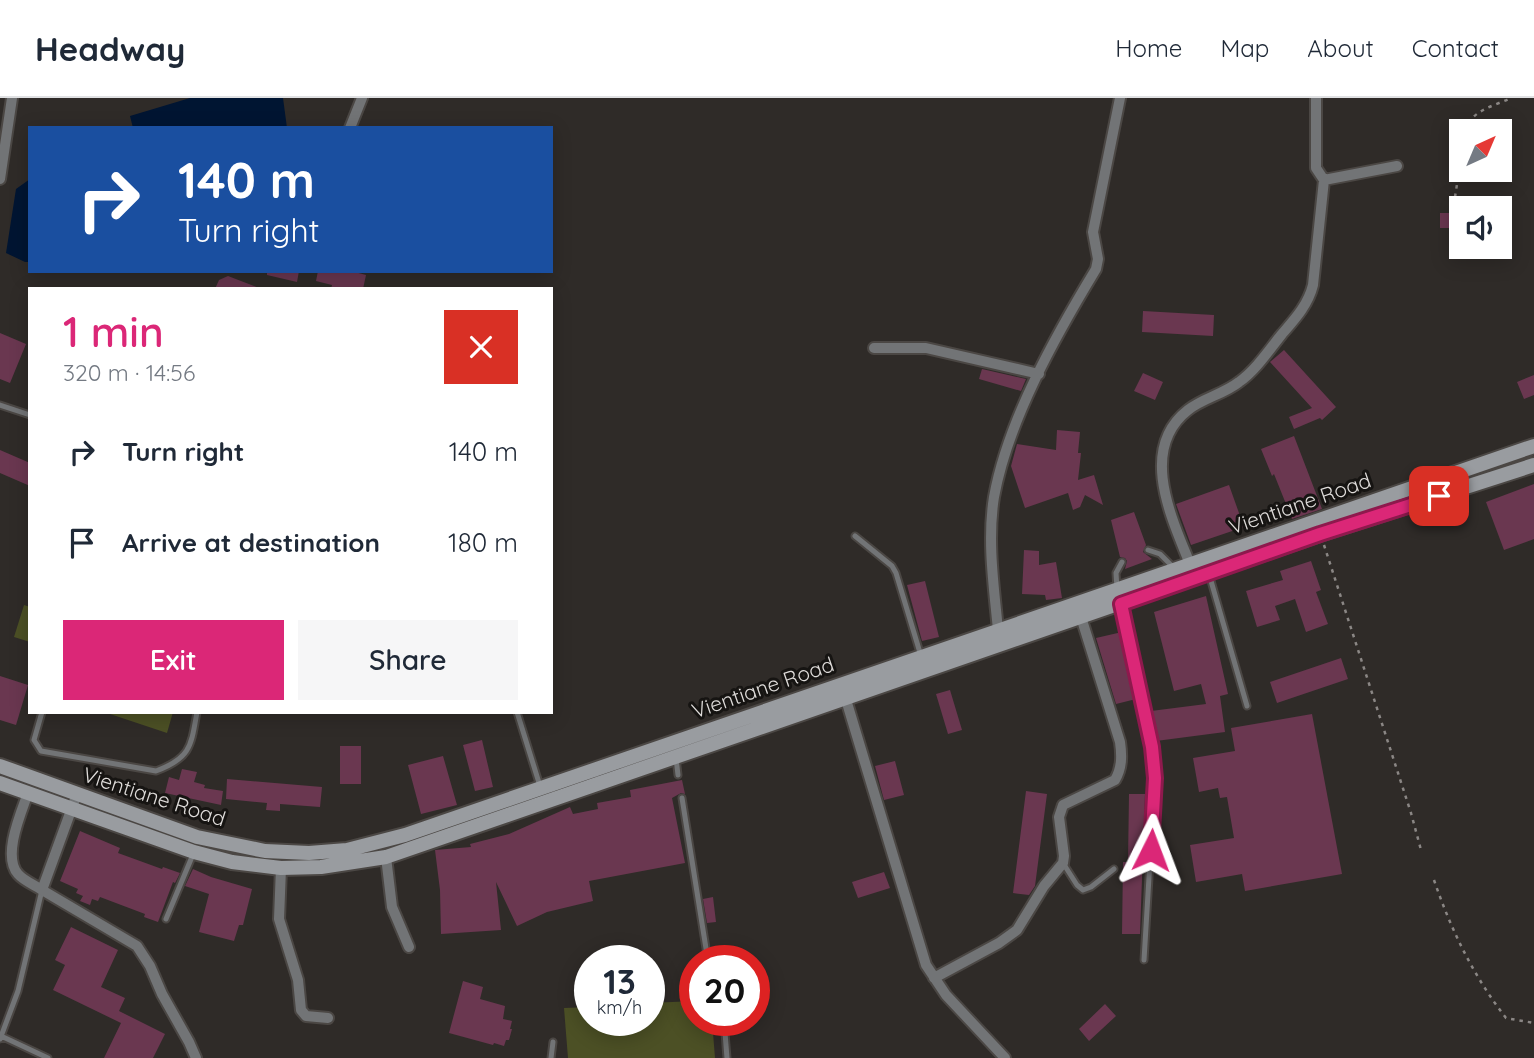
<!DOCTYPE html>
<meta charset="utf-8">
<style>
body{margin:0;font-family:Quicksand,sans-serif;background:#f6f6f7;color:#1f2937;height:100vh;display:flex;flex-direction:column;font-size:26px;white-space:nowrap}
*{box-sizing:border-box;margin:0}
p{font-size:23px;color:#747a83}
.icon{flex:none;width:38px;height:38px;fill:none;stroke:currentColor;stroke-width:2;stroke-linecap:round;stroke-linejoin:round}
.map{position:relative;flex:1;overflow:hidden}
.panel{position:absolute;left:28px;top:189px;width:525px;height:427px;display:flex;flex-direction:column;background:#fff;border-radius:0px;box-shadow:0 4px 18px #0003}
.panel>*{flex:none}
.banner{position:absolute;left:28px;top:28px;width:525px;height:147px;border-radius:0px;box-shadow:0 4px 18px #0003;background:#1a4fa0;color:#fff;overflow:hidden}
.needle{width:46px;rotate:44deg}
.tools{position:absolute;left:1449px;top:21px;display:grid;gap:14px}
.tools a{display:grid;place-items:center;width:63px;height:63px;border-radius:0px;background:#fff;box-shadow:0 4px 18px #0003;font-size:35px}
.speed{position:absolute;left:574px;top:847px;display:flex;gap:14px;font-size:35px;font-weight:700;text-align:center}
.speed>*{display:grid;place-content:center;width:91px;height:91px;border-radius:50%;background:#fff;box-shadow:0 4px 18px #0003;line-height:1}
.speed small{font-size:18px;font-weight:400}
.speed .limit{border:10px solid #d22;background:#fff;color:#111}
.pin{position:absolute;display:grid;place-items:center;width:60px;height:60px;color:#fff;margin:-30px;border-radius:14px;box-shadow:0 4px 10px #0006}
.me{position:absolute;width:77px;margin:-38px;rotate:3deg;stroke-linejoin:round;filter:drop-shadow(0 0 5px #0008)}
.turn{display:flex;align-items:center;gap:24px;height:147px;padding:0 35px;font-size:32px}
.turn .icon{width:91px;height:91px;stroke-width:2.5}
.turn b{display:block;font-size:49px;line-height:60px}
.round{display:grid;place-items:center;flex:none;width:74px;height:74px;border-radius:0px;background:#f6f6f7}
.head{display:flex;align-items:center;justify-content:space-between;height:119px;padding:0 35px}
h1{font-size:42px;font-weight:600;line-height:52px;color:#db2777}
.cta{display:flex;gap:14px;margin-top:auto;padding:14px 35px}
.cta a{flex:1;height:80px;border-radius:0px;background:#db2777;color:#fff;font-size:28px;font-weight:600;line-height:80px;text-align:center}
.cta a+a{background:#f6f6f7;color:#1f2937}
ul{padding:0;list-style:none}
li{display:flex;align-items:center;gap:21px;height:91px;padding:0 35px}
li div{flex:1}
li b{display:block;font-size:26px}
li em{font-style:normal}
header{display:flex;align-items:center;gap:42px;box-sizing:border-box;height:98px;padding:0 35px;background:#fff;border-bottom:2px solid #e0e1e3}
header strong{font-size:33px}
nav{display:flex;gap:38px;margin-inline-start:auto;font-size:24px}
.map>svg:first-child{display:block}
.green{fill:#4c5025}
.water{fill:#001532}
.building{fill:#6a3750}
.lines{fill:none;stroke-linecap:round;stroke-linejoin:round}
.lane-casing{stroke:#4b4744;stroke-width:9}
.street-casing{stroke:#4b4744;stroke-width:14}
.secondary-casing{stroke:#4b4744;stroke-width:18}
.path{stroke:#8b8785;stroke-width:2.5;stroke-dasharray:3.5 5;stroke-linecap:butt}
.lane{stroke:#727476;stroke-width:5}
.street{stroke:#727476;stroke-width:10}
.secondary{stroke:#999ca0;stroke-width:14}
.route-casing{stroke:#8e194d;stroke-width:18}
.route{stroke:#db2777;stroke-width:12}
.labels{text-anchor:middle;stroke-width:6;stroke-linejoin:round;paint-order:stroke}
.street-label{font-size:21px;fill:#dfdcda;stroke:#161412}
</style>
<header>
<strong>Headway</strong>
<nav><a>Home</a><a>Map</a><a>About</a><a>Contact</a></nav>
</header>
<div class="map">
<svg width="1534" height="960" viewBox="0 0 1534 960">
<rect width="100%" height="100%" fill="#2f2b28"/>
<path class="green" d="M24 507 30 509V544L14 539Z
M104 614H173L167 635Z
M695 903V922H712L715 960H568L564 910 590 909V922H649V905Z"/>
<path class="water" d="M190 0H283L287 30H133L130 18Z
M30 81V164H25L6 155 16 91Z"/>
<path class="building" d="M1440 115H1461V130H1440Z
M267 173H299L297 184 267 177Z
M318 173H351L366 177 363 191H331L332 187 316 183Z
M228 178 259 190V191H215L219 182Z
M1143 213 1214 217 1213 238 1142 234Z
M0 235 26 246 10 285 0 281Z
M1284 252 1336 309 1322 322 1320 320 1294 331 1289 319 1312 310 1270 264Z
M982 271 1026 281 1021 293 979 281Z
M1143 275 1163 284 1155 302 1134 293Z
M1534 277V297L1524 301 1517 284Z
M1057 332 1080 334 1078 355H1081L1078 382 1094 377 1103 407 1085 397 1080 409 1073 412 1068 395 1025 410 1011 368 1017 346 1056 352Z
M1294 338 1322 411 1292 421 1274 376 1272 378 1261 351Z
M0 352 30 365V388L0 375Z
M1534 386V441L1504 452 1486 404Z
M1229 387 1244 429 1191 447 1176 406Z
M1134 414 1146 447 1143 454 1152 461 1125 471 1127 463 1125 460 1120 459 1111 422Z
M1024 452 1039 453V467L1056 464 1062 500 1046 502 1045 497 1022 496Z
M1311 463 1321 492 1316 494 1328 526 1306 534 1295 501 1275 508 1280 522 1257 529 1246 493 1283 482 1280 473Z
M925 483 939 539 922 543 907 487Z
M1206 498 1228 596 1220 598 1225 634 1156 643 1151 613 1206 606 1201 586 1174 593 1154 514Z
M1122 534 1136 601 1116 606 1096 540Z
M1341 560 1348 581 1277 605 1270 584Z
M0 578 28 587 16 627 0 622Z
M950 592 962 632 948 636 936 596Z
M1312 616 1342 776 1245 793 1242 776 1196 784 1190 747 1234 740 1227 699 1220 700 1218 690 1199 694 1193 660 1235 653 1231 630Z
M482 642 493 689 475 693 463 647Z
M340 648H361V686H340Z
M443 658 457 707 421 716 408 667Z
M895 663 904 697 884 702 875 668Z
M182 671 197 674 194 684 205 687 204 690 223 693 221 707 165 695 169 679 179 682Z
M227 681 322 689 320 709 280 706V713L266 712 267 705 226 701Z
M682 682 685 696 681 695 672 700 685 765 589 783 593 803 547 814 517 828 496 784 501 832 441 836 440 792 435 752 471 749 470 746 509 736 570 709 573 716 598 711 597 705 631 699 630 692Z
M1026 693 1047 696 1035 788 1029 797 1013 795Z
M1129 696H1145L1140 836H1122L1123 764H1128Z
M80 733 120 750 118 755 162 771 163 769 180 775 175 785 173 784 158 824 144 819 145 816 100 799 98 803 92 801 90 807 80 803 83 798 76 795 78 791 60 783Z
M193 771 211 779 252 791 243 827H239L234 843 199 834 209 796 185 788Z
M884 774 890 790 858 800 852 784Z
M713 799 716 824 707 825 703 801Z
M71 829 118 852 101 889 125 900 119 913 165 936 153 960H104L121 925 53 892 65 867 55 862Z
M463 883 483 889 480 901 505 908 503 921 512 923 510 931H512L509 942H506L504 948 494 945 493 947 449 935Z
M1105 906 1116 918 1089 943 1079 931Z"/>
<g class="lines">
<defs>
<path id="lane" d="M0 307 30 317
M855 438 892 468 896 475 921 558
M1148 452 1160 456 1174 470
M1209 476 1247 608
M1117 491 1116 475 1122 464
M1121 506 1152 649 1155 680 1144 862
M42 614 34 642 41 653 156 673C191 660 191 648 197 614
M517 614 540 688
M676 660 678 677
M682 700 708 863
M1063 765 1077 787 1083 792 1091 789 1114 771
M166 821 194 754
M724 922 727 960
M1 938 48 960
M0 941 18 893 42 792
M551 960 553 944"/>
<path id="street" d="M1316 0V70L1324 82
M350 30 362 0
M0 81 12 0
M874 250H926L1039 276
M1190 466C1172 421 1138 351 1188 312 1203 300 1224 296 1239 284 1256 272 1269 252 1282 236 1295 221 1308 207 1313 187L1324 82 1397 68
M998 532C994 489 987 443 994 399 1008 322 1056 237 1096 171L1098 161 1093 134 1120 0
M844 595 926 867 946 897 1005 960
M28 695C21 715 2 758 18 776 24 783 35 787 42 792
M77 696 42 792 137 848 150 868 162 896 189 944 196 960
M386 759 392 809 409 849
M281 770 279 821 298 882 301 912 306 918 328 920
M934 880 999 845 1017 832 1044 788 1063 765 1064 758 1059 719 1063 707 1115 682C1122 670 1122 658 1120 644L1081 519"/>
<path id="secondary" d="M0 668 197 739 265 753 309 755 347 752 405 737 1534 348
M0 685 194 754 232 764 281 770 321 769 386 759 1320 436 1534 367"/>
</defs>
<use href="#lane" class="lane-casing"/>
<use href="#street" class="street-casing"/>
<use href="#secondary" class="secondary-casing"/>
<path class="path" d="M1466 33C1469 13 1494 8 1511 0
M1455 99 1461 61
M1324 447 1411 715 1421 752
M1434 782C1451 832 1474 879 1506 920L1534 925"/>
<use href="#lane" class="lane"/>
<use href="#street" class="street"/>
<use href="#secondary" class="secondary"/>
</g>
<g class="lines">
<defs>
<path id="route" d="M1151 752 1155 680 1152 649 1121 506 1320 436 1439 398"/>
</defs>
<use href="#route" class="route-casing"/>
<use href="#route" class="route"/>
</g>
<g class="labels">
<g class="street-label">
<text transform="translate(1300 406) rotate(-19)" y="7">Vientiane Road</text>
<text transform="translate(763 590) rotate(-19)" y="7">Vientiane Road</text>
<text transform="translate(154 699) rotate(18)" y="7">Vientiane Road</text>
</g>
</g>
</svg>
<div class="tools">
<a><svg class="needle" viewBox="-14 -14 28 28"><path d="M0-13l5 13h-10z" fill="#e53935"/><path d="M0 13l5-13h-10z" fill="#747a83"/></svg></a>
<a><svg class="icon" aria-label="sound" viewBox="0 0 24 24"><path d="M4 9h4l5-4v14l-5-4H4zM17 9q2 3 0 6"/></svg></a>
</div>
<div class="speed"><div>13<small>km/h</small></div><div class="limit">20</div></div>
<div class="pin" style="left:1439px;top:398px;background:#d93025"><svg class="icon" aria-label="arrive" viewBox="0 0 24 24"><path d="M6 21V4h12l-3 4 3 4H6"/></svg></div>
<svg class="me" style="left:1151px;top:752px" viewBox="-20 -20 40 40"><path d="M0-17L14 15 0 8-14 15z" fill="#db2777" stroke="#fff" stroke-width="4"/></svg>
<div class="banner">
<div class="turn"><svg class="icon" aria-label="right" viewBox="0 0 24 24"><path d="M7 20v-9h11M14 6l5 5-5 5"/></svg><div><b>140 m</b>Turn right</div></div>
</div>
<section class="panel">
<div class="head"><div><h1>1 min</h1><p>320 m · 14:56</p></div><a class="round" style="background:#d93025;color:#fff"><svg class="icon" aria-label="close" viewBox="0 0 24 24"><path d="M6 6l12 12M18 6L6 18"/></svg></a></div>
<ul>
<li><svg class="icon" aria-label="right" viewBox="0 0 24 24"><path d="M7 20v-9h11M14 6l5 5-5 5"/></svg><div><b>Turn right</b></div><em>140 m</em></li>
<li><svg class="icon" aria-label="arrive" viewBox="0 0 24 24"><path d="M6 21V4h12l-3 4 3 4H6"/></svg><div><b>Arrive at destination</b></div><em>180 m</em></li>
</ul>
<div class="cta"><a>Exit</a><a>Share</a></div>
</section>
</div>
